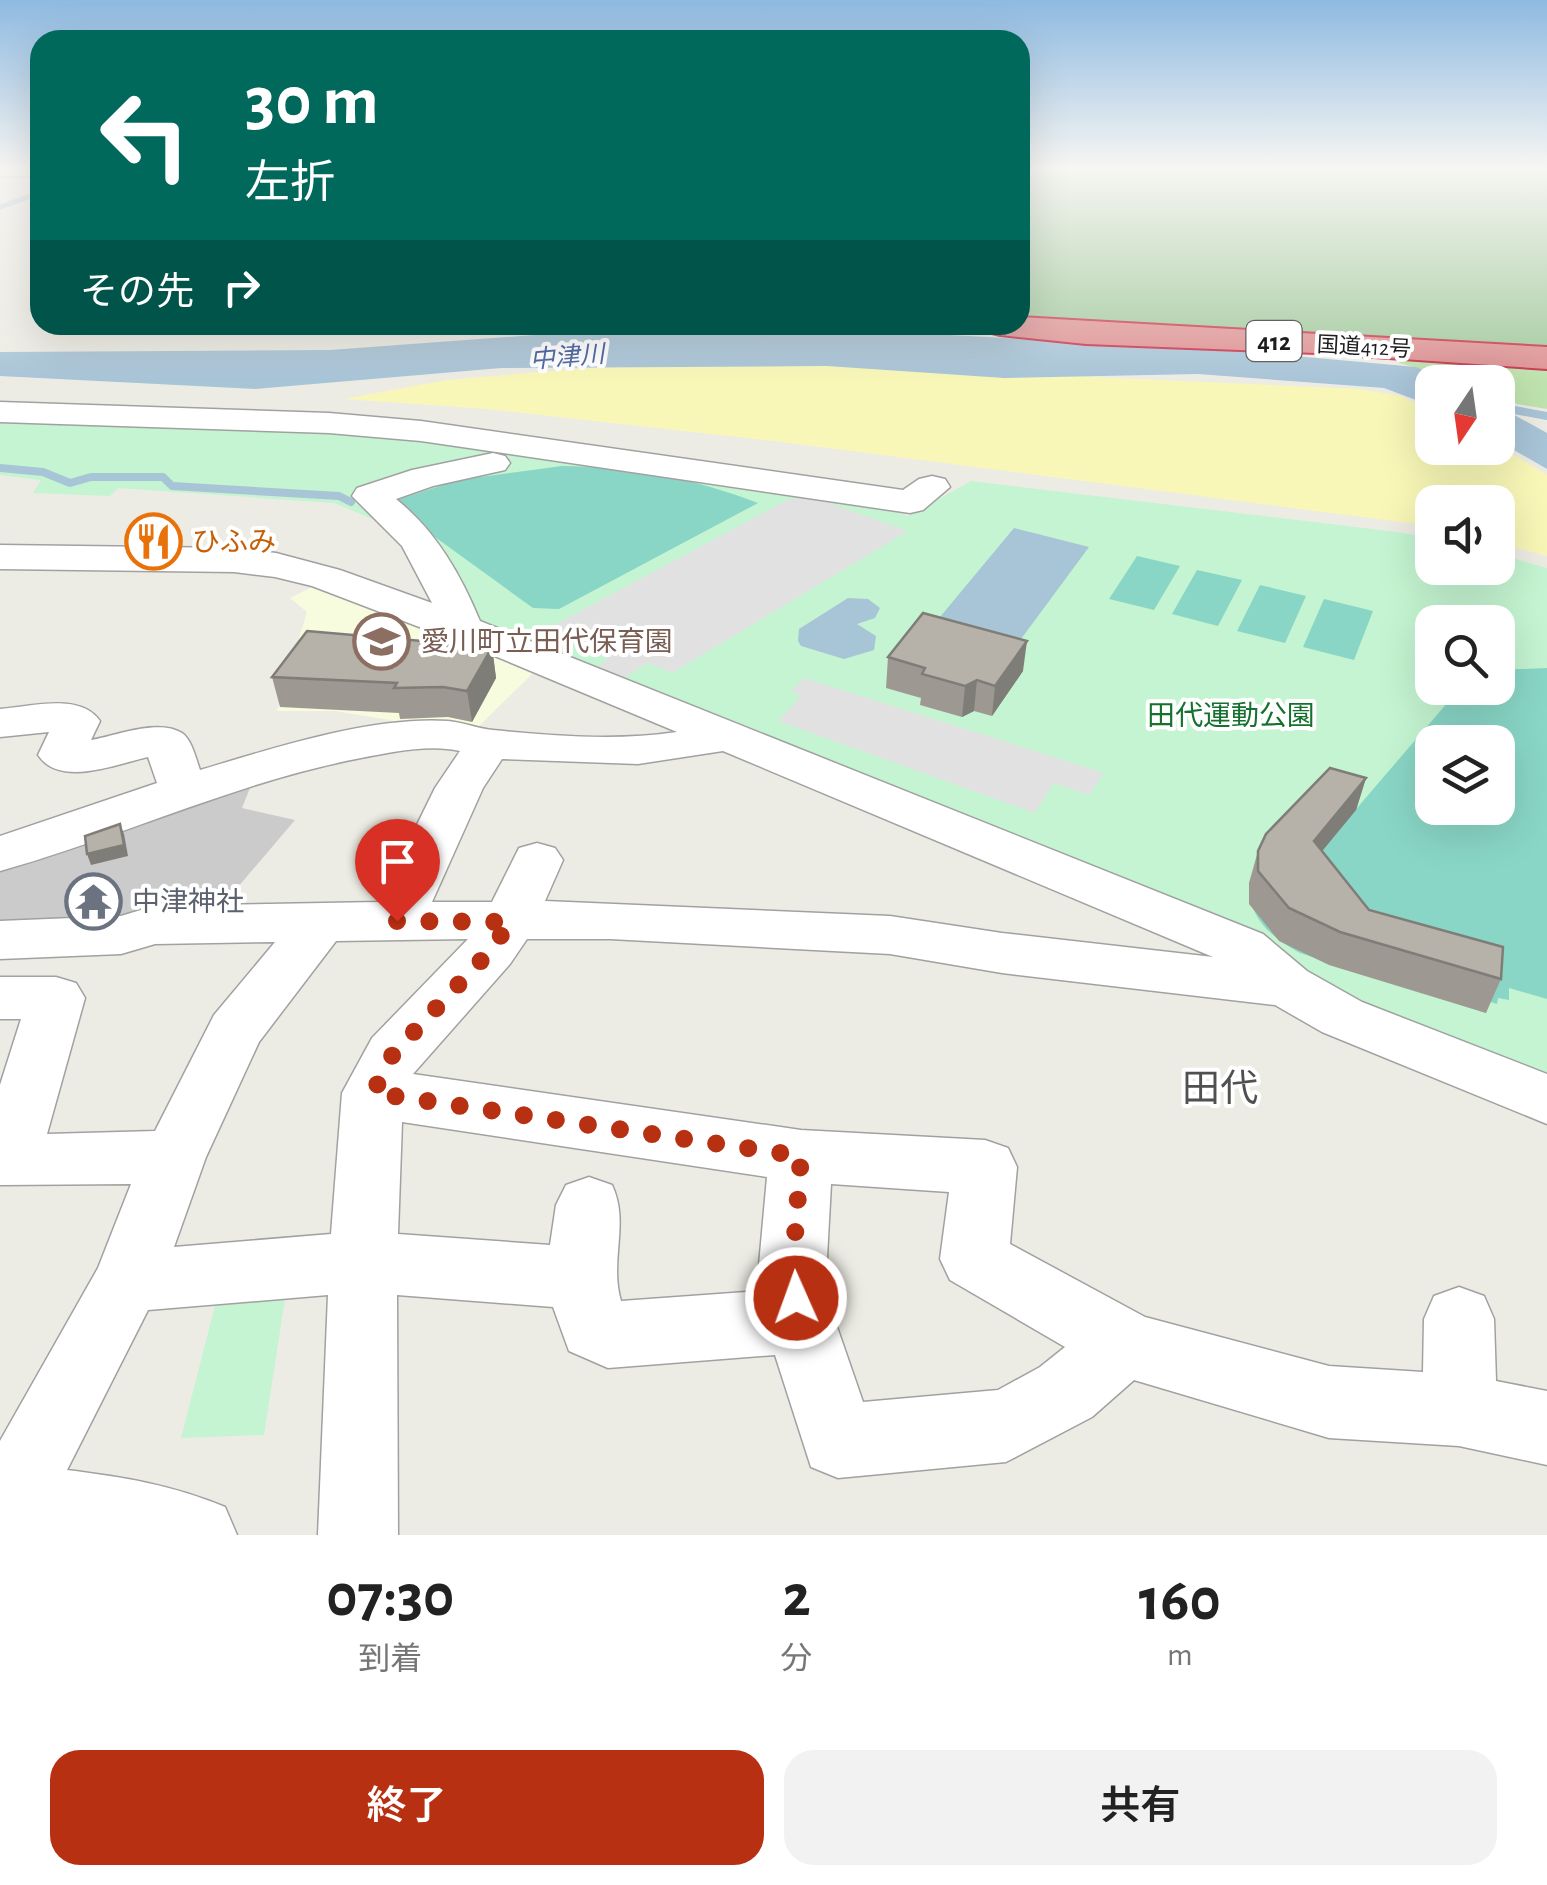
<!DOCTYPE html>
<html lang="ja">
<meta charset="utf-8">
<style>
body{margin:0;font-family:"Alegreya Sans","Noto Sans JP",sans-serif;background:#f2f2f2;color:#222;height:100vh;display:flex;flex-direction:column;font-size:38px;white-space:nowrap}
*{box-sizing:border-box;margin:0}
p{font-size:32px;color:#767676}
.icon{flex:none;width:55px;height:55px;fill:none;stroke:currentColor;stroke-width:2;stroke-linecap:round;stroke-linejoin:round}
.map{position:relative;height:1535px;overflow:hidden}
.panel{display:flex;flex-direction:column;background:#fff;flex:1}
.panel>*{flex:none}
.hud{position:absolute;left:30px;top:30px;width:1000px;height:305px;border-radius:30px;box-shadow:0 10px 40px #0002;background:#00695c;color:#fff;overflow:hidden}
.needle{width:65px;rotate:193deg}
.fabs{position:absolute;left:1415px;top:365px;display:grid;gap:20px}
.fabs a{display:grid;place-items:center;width:100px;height:100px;border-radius:20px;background:#fff;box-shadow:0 10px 40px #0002;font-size:50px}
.pin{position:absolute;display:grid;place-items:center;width:85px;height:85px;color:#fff;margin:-102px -42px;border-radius:50% 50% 50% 0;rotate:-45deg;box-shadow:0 0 10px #0007}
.pin .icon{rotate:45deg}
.me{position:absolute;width:110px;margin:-55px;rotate:358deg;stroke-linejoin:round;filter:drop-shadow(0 0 8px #0008)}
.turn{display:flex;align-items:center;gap:35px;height:210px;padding:0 50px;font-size:45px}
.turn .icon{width:130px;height:130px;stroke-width:2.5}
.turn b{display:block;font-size:70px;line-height:85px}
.then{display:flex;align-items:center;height:95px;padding:0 50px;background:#0003;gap:20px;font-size:38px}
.eta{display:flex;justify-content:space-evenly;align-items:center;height:170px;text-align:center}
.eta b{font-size:60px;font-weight:600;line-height:70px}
.button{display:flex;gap:20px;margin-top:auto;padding:20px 50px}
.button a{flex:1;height:115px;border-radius:30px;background:#b83012;color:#fff;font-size:40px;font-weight:600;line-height:115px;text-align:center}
.button a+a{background:#f2f2f2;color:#222}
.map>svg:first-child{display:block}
.education{fill:#f7fcdf}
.religious{fill:#cbcbcb}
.grass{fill:#bfe3ae}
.forest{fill:#a1c99c}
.sand{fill:#f8f7b7}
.park{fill:#c4f4d1;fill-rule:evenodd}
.pitch{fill:#89d6c6;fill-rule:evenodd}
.parking{fill:#e1e1e1}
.water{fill:#a8c4d7}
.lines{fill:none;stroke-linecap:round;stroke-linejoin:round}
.stream-far1{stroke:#a8c4d7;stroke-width:5}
.stream{stroke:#a8c4d7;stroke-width:8}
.minor-casing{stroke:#a1a1a1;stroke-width:3}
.highway-casing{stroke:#c9344c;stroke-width:4}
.minor{fill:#fff;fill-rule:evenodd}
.highway{fill:#de9293;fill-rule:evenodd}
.wall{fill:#9d9992}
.shaded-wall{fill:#7f7d77}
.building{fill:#b6b2aa;stroke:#7f7d77;stroke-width:2.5}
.route{stroke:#b83012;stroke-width:18;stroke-dasharray:0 32.4}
.labels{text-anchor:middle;stroke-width:8;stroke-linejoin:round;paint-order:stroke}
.far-street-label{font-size:22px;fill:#1d1d1d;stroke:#fff}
.shield{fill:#fff;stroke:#616161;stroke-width:2.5}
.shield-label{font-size:25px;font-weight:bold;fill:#1d1d1d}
.far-water-label{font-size:25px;font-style:italic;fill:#536ca4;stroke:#fff}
.food-label{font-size:28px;fill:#c56008;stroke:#fff;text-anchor:start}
.education-label{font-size:28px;fill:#785e54;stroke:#fff;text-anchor:start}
.park-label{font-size:28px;fill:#15712e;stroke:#fff}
.worship-label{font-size:28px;fill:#5b616d;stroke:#fff;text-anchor:start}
.near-quarter-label{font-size:38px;fill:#505050;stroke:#fff}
</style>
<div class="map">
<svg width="1547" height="1535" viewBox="0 0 1547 1535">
<rect width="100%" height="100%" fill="#edece4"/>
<path class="education" d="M320 583 537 669 474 731 400 727 390 720 335 711H277L307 612 290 598Z"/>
<path class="religious" d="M256 773 242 808 295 820 215 914 0 934V858Z"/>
<path class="grass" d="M1403 358 1547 366V409L1517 404 1498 394V382H1469L1399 363Z"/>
<path class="forest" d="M1020 167H1547V350L1281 332 1069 323 1020 316Z"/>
<path class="sand" d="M744 355 1003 373 1359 389 1401 396 1432 412V448L1498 445 1547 475V556L1498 543V502H1432V526L774 441 488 409 344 399 447 380Z"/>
<path class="park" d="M0 417 361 430 872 502 908 516 971 481 1397 532 1432 538V568H1498V554L1547 568V1088L469 622 406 533 334 503 118 488 110 496 33 493 41 480 0 475ZM1432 622H1498V688H1432ZM1432 742H1498V808H1432Z
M287 1286 264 1435 181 1438 218 1294Z"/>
<path class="pitch" d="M562 466C632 467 693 478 758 503L559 609 533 608 388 503 458 480Z
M1137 556 1180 566 1154 610 1109 599Z
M1197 570 1242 580 1218 626 1172 614Z
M1260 585 1306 596 1285 643 1237 631Z
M1324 599 1373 611 1354 660 1303 647Z
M1547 668V999L1509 988V1000L1498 998 1497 1004 1487 1001 1486 1013 1300 953C1271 937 1248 918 1249 883L1342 802 1357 808 1460 688H1498V670ZM1432 742H1498V808H1432Z"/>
<path class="parking" d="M789 499H818L908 531 672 673 648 663 618 681 591 671 608 659 548 634 547 629Z
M804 678 1104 773 1089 795 1054 783 1035 813 778 721 801 696 791 691Z"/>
<path class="water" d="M538 325 625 330 802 327 1241 351 1416 367 1453 382H1432V406L1384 388 1198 374 1004 378 827 366 501 368 255 389 0 376V352L330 350 575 332Z
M1498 406 1547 433V469L1498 441Z
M1014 528 1089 547 1021 639 940 617Z
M848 598 868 599 880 608 875 618 857 624 876 636 874 650 844 659 801 646 798 641 799 629Z"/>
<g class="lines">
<path class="stream-far1" d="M0 207 40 193"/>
<path class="stream" d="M1498 407 1547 416
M0 468 43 472 70 483 91 477H163L172 486 339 496 351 502"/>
<defs>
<path id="minor" d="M0 167H40V176H0Z
M0 402 329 413 421 421 903 490 919 479 932 476 945 479 950 487 923 510 910 513 421 441 329 433 0 422Z
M493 453 505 456 510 463 505 470 433 486 396 499C436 531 461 575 480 621L1263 934 1307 971 1362 1002 1547 1074V1124L1322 1032 1275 1005 1002 973 890 954 610 939H527L510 964 413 1074 801 1130 985 1140 1008 1148 1017 1167 1010 1244 1145 1317 1329 1366 1423 1372 1424 1319 1434 1296 1459 1287 1484 1296 1494 1319 1496 1381 1547 1391V1465L1459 1446 1329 1438 1134 1380 1092 1417 1006 1462 838 1478 811 1467 775 1355 608 1368 569 1351 553 1307 397 1295 398 1535H318L328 1295 148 1310 67 1470C123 1477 173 1485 225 1507L237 1535H0V1441L98 1268 131 1184 0 1185V1085L21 1019H0V977H56L76 983 85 998 47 1134 155 1131 214 1015 275 942 155 944 121 954 0 959V921L121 916 154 906 379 902 435 788 460 751C429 744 392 752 361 758 236 782 122 837 0 871V836L157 783 148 757C116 764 60 788 38 755L49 732 0 737V709C30 707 80 692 100 721L91 740C115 736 159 718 182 733 192 740 196 759 200 770 274 748 371 716 448 721 463 722 478 729 493 730 553 736 617 741 677 732L490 654 312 586 275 577 234 572 0 569V545L234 548 276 553 340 570 432 603 402 546 352 496 357 488 412 470ZM723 751 1213 957 1002 933 890 916 545 901 563 860 555 848 537 843 519 848 492 902H432L483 788 502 759 638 764ZM468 939 372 1038 342 1093 331 1234 174 1247 206 1157 259 1042 336 941ZM402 1122 767 1177 758 1276 760 1291 621 1301C609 1260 630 1223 612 1185L589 1177 566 1185 556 1205 550 1245 398 1234ZM831 1184 949 1192 940 1259 950 1280 1065 1347 1040 1367 998 1390 863 1402 835 1321 826 1276Z"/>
<path id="highway" d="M1020 317 1547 347V369L1316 353 1086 344 1000 335 988 332 983 325H1020Z"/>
</defs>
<use href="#minor" class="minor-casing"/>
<use href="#highway" class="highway-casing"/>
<use href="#minor" class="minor"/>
<use href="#highway" class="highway"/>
</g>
<path class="wall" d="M492 647 496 678 472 722 448 717 400 719 399 713 280 707 272 677Z
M888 657 1023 671 992 716 974 711 962 717 920 705 921 698 886 688Z
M1366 778 1356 810 1322 851 1369 910 1501 979 1486 1013 1329 965 1279 941 1249 904V883L1258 851Z"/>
<path class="shaded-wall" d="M1027 641 1023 671 992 716 995 686Z
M492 647 496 678 472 722 467 691Z
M977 680 974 711 962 717 965 686Z
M1366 778 1356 810 1304 873 1314 841Z
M120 824 124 834 128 856 91 865 87 854Z"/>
<path class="building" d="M923 613 1027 641 995 686 977 680 965 686 922 674 925 668 888 657Z
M307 631 492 647 467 691 443 687 394 688 397 683 272 677Z
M1330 768 1366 778 1314 841 1369 910 1503 947 1501 979 1340 932 1289 908 1258 871V851L1266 834Z
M120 824 124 845 87 854 85 836Z"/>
<linearGradient id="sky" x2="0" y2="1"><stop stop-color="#8ebae1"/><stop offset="0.44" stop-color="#f7f6f3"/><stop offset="1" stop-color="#f7f6f3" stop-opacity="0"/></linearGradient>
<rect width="1547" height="382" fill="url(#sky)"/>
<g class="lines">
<path class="route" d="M397 921 510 922 491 950 393 1054 373 1093 801 1156 792 1276 796 1298"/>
</g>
<defs>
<symbol id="restaurant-ring" viewBox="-11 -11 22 22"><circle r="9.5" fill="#fff" stroke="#e8710a" stroke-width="1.5"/><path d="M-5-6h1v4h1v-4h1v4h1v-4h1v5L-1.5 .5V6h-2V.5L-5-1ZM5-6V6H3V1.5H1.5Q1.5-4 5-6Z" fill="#e8710a"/></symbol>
<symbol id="school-ring" viewBox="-11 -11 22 22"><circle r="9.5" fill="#fff" stroke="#8d6e63" stroke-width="1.5"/><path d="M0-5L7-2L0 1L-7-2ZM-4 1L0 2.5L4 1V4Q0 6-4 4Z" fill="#8d6e63"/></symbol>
<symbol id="temple-ring" viewBox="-11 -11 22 22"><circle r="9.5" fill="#fff" stroke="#6b7280" stroke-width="1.5"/><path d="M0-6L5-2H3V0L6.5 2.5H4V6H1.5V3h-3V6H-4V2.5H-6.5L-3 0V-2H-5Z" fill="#6b7280"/></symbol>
</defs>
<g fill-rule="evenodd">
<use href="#restaurant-ring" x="122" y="510" width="63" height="63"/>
<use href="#school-ring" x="350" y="610" width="63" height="63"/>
<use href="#temple-ring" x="62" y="870" width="63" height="63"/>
</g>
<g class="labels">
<g class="far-street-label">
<text transform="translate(1364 346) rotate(3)" y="8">国道412号</text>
</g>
<rect class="shield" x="1246.5" y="321" width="55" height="40" rx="8"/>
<g class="shield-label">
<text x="1274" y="350">412</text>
</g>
<g class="far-water-label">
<text transform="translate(567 356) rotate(-5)" y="9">中津川</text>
</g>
<g class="food-label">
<text x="192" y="551">ひふみ</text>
</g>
<g class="education-label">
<text x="421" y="651">愛川町立田代保育園</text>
</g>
<g class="park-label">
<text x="1231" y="725">田代運動公園</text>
</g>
<g class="worship-label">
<text x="132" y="911">中津神社</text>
</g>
<g class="near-quarter-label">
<text x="1220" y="1101">田代</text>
</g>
</g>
</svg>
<div class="fabs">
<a><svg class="needle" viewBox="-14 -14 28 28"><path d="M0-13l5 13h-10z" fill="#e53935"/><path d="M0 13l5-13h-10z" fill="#767676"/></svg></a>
<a><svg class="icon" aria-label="sound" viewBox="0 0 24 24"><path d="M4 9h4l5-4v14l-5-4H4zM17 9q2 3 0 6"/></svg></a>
<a><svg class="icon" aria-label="search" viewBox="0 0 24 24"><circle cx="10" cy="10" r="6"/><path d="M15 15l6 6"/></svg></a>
<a><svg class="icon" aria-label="layers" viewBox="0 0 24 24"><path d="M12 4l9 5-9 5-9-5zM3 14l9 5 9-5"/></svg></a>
</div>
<div class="pin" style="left:397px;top:921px;background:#d93025"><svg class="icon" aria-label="arrive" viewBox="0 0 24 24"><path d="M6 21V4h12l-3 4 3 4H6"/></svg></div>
<svg class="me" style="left:796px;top:1298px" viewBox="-20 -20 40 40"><circle r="17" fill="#b83012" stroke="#fff" stroke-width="3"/><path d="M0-11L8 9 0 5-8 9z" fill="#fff"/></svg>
<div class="hud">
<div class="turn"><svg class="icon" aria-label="left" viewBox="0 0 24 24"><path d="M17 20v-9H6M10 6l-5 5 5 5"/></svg><div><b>30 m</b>左折</div></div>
<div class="then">その先<svg class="icon" aria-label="right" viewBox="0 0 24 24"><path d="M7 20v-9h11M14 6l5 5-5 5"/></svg></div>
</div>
</div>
<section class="panel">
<div class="eta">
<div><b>07:30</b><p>到着</p></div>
<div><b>2</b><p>分</p></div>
<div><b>160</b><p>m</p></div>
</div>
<div class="button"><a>終了</a><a>共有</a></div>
</section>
